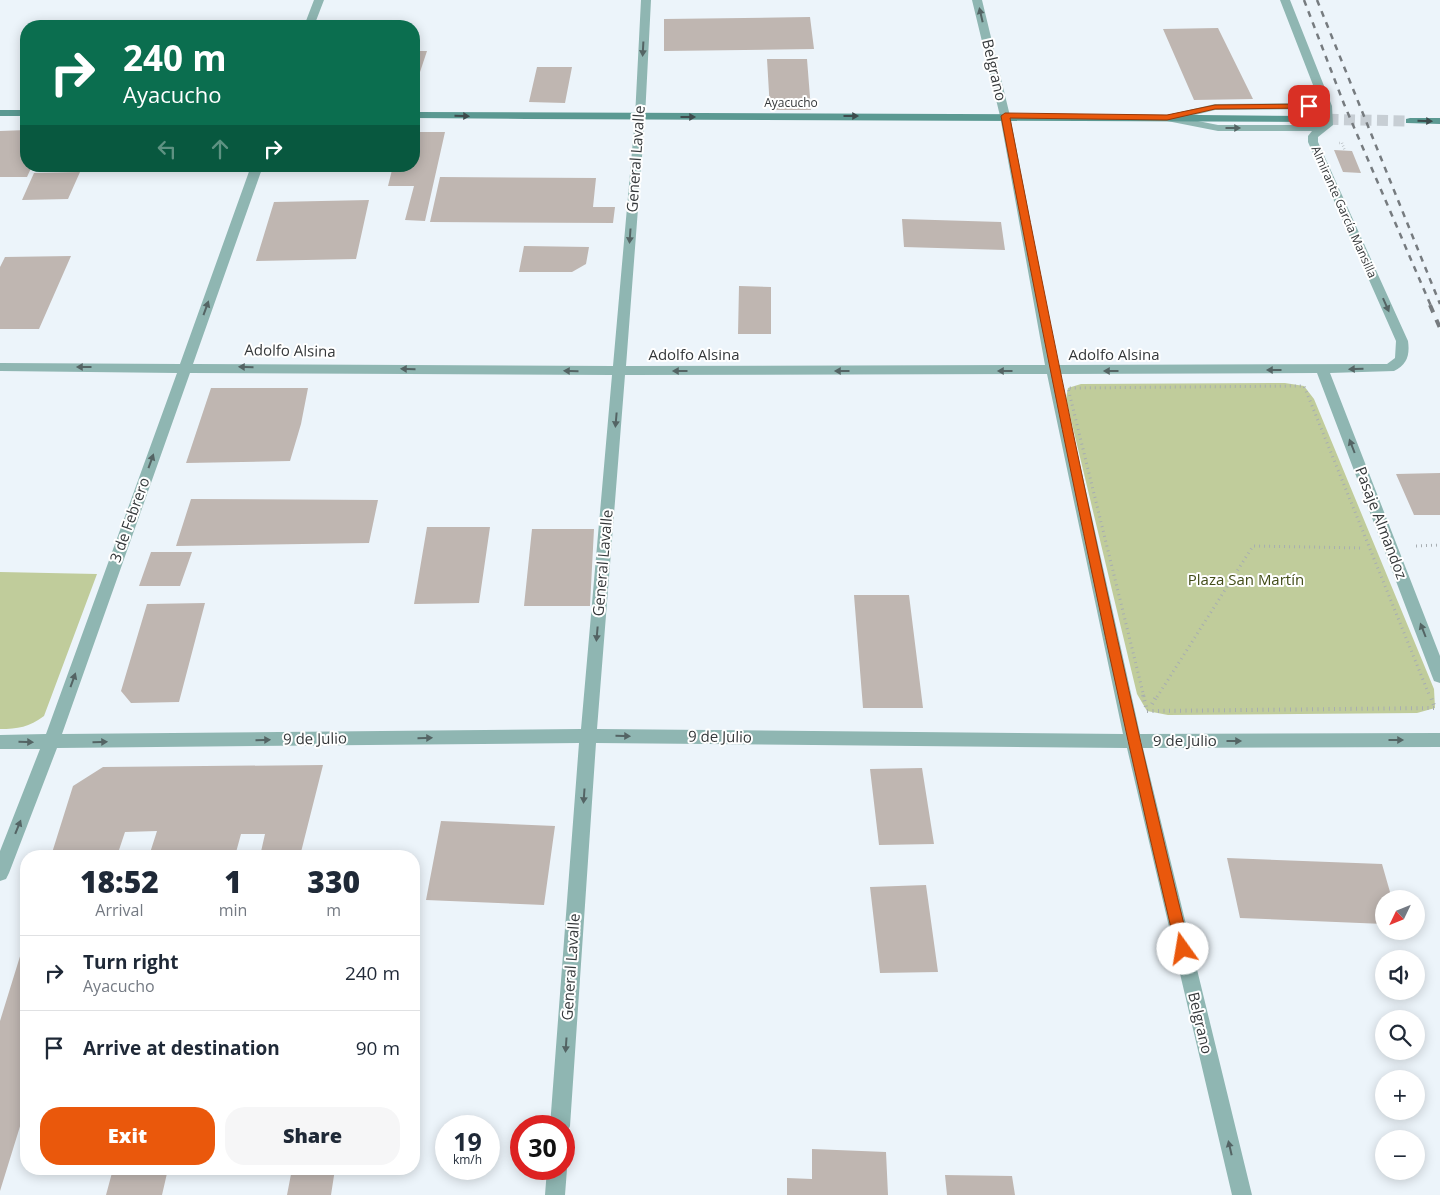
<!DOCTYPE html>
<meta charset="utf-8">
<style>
body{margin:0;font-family:"Open Sans",sans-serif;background:#f6f6f7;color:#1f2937;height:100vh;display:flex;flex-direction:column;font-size:19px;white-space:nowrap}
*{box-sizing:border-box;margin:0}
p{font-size:16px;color:#747a83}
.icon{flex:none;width:28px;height:28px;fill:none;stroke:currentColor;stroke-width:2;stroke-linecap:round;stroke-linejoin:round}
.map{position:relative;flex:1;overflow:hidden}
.details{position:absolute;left:20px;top:850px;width:400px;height:325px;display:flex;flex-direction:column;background:#fff;border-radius:20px;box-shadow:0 2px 12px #0003}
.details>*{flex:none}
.banner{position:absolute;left:20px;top:20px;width:400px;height:152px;border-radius:20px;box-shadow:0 2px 12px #0003;background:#0b6e4f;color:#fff;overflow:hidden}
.needle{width:32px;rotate:227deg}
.tools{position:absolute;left:1375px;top:890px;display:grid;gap:10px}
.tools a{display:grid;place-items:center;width:50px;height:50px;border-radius:50%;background:#fff;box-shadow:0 2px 12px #0003;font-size:25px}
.speed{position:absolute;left:435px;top:1115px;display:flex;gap:10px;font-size:25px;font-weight:700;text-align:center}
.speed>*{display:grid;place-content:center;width:65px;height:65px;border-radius:50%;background:#fff;box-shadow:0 2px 12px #0003;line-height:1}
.speed small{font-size:12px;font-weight:400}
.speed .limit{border:8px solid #d22;background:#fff;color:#111}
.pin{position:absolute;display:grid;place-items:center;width:42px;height:42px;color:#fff;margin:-21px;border-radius:10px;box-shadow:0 2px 8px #0006}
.me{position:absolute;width:55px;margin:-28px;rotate:347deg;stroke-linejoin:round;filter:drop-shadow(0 0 4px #0008)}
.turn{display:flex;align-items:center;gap:18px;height:105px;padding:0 20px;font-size:22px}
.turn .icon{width:65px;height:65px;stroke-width:2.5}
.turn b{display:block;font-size:35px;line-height:42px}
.lanes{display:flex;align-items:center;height:48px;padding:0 20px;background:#0003;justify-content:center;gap:25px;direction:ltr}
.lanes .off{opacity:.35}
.eta{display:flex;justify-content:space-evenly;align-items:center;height:85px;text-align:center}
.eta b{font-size:30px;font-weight:800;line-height:35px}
.primary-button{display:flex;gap:10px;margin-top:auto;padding:10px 20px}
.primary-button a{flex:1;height:58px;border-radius:20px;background:#ea580c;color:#fff;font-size:20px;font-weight:800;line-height:58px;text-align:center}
.primary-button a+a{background:#f6f6f7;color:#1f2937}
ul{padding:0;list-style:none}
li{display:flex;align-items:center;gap:15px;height:75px;padding:0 20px;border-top:1px solid #e0e1e3}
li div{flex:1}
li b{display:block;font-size:19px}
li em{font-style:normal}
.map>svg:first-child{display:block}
.green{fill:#c0cc9b}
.building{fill:#bfb6b1}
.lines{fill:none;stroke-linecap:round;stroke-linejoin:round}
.secondary-tunnel{stroke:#c7ced4;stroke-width:11;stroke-dasharray:11 5.5;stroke-linecap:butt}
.path-far2{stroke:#a7adb1;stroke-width:2.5;stroke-dasharray:0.5 2.5;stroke-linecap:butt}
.path-far1{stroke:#a7adb1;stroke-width:3;stroke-dasharray:1 4;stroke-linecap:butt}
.path{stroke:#a7adb1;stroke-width:4;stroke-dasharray:1 4.5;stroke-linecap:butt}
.street{fill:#8fb6b2;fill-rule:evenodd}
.secondary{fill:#5b9992;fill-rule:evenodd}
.rail-far1{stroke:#767b7f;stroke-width:2.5;stroke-dasharray:6 6;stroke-linecap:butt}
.rail{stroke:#767b7f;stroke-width:4;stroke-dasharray:8 8;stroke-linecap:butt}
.oneway{fill:#546464}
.oneway2{fill:#3d4b4c}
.route{fill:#ea580c;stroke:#983908}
.labels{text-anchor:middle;stroke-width:4;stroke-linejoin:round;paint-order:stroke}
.far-street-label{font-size:12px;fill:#35383a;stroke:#fff}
.street-label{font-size:15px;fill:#35383a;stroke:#fff}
.park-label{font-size:15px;fill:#424c18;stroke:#fff}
</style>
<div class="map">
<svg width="1440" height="1195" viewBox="0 0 1440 1195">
<rect width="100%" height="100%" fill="#ecf4fa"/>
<path class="green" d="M1285 383 1304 386 1314 399 1434 689 1435 708 1417 713 1168 715 1147 711 1137 694 1066 399 1068 388 1081 384Z
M0 572 97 574 44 716C29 727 18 729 0 729Z"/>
<path class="building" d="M810 17 814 49 664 51V19Z
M1218 28 1253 99 1194 100 1163 29Z
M414 51H427L414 90Z
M767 59H807L811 110H770Z
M537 67H572L565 103 529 102Z
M26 130V166H32L27 177H0V131Z
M414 132H445L425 221 405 220 414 186H388L393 166H414Z
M1334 150 1352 151 1361 173 1343 172Z
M80 172 68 199 22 200 34 173Z
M440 177 596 178 593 207H615L613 223 430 222Z
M369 200 356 259 256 261 274 202Z
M902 219 1001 222 1005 250 904 247Z
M524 246 589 247 586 264 572 272H519Z
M71 256 39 329H0V267L5 257Z
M739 286 771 287V334H738Z
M211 388H308L301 424 290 461 186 463Z
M1440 473V515H1414L1396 474Z
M191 499 378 500 369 543 176 546Z
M427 527H490L479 603 414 604Z
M532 529H594L590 606H524Z
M151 552H192L180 586H139Z
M854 595H909L923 708H863Z
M205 603 179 702 131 703 121 691 147 604Z
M323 765 300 856H260L265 834H241L235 856H149L157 831 125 832 117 856H51L73 786 103 767Z
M922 768 934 844 879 845 870 769Z
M441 821 555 826 544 905 426 900Z
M1227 858 1382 864 1392 899H1384V924L1240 918Z
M926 885 938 972 880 973 870 887Z
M26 937V1107L0 1191V1021Z
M812 1149 886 1152 888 1195H787V1178L812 1179Z
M113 1169H168L162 1195H106Z
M292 1169H335L331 1195H287Z
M945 1175 1012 1176 1015 1195H947Z"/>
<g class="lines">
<path class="secondary-tunnel" d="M1311 119 1410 121"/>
<path class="path-far2" d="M1339 143H1342L1345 151"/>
<path class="path-far1" d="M1416 546 1440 545
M1144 697 1068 388 1304 386 1430 697
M1157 697 1253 546 1364 548"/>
<path class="path" d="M1143 695 1147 711 1435 708 1430 695
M1152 704 1157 695"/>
<path class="street" d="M314 0H324L314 26H304Z
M641 0H651L645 117 626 366 1045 365 1000 116 972 0H982L1010 116 1058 365 1387 364 1395 358 1396 341 1308 142V136L1312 131H1218L1167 121 1162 118 1163 116 1215 104 1320 103 1280 0H1290L1332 106 1333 125 1318 137V142L1408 341C1410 355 1407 365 1394 371L1330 373 1440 656V683L1434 681 1432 676 1317 373 1060 374 1140 734 1440 733V747L1143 748 1252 1195H1232L1127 748 596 743 570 1126 567 1133 564 1134V1126H550L579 743 57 748 9 873 6 879 0 881V851L40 749H0V735L46 734 177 373 0 371V363L180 364 251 166H263L193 364 613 366 635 117ZM1322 109 1321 125H1218L1183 118 1215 110ZM190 373 612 375 581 729 62 734ZM1047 374 1123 734 597 729 625 375Z
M564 1162 567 1169 565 1195H545L547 1169H564Z"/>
<path class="secondary" d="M0 110H26V116H0Z
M414 112 1199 115 1311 116 1316 119 1311 122 526 119 414 118Z
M1410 118H1440V124L1406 123V119Z"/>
<path class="rail-far1" d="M1304 0 1344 104 1431 306
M1317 0 1440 304"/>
<path class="rail" d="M1430 305 1440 328"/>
</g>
<defs><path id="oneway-solid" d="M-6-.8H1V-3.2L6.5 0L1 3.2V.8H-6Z" transform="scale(1.25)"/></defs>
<g class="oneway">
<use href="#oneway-solid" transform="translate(981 15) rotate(-103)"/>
<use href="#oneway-solid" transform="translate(643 49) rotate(93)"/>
<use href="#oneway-solid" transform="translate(1233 128)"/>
<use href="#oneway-solid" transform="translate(630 236) rotate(94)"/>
<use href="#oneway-solid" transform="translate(1386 305) rotate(66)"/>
<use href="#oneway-solid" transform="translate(206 308) rotate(-70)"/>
<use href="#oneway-solid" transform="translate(84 367) rotate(180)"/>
<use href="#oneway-solid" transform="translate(246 367) rotate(-179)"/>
<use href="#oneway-solid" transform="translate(408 369) rotate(-179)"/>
<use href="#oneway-solid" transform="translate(1356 369) rotate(178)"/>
<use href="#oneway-solid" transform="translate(1274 370) rotate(180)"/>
<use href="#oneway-solid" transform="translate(571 371) rotate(-179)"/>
<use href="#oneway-solid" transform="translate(680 371) rotate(180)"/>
<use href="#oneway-solid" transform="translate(842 371) rotate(180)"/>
<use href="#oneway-solid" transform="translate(1005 371) rotate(180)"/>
<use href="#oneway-solid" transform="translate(1111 371) rotate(180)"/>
<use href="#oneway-solid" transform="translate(616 420) rotate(95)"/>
<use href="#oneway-solid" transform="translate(1352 446) rotate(-111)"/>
<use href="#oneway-solid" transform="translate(151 461) rotate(-70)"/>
<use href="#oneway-solid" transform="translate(1423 630) rotate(-111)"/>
<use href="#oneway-solid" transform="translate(597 634) rotate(95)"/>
<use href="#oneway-solid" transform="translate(73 680) rotate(-70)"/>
<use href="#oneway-solid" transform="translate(623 736) rotate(1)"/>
<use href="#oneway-solid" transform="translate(425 738) rotate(-1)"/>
<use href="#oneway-solid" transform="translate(263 740) rotate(-1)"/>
<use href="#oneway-solid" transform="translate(1396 740)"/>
<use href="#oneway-solid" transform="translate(1234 741)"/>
<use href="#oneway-solid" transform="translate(26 742) rotate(1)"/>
<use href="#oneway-solid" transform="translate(100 742) rotate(-1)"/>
<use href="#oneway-solid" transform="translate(584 796) rotate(94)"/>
<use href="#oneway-solid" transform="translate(18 827) rotate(-68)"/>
<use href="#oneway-solid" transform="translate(566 1045) rotate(94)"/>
<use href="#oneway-solid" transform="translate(1230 1148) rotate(-103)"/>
</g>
<g class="oneway2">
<use href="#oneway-solid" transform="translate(462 116) rotate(1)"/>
<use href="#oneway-solid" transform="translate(851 116)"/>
<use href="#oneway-solid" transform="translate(688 117)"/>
<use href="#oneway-solid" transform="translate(1425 121) rotate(1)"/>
</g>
<path class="route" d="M1309 104 1313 106 1311 108 1215 109 1167 120 1010 118C1064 397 1122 674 1190 949L1188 954 1183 956 1178 954 1176 949C1110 673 1054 395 1001 116L1005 113 1167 115 1215 105Z"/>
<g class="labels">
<g class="far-street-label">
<text x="791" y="107">Ayacucho</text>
<text transform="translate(1344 212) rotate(66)" y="4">Almirante García Mansilla</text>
</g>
<g class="street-label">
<text transform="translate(994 70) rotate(77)" y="5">Belgrano</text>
<text transform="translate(636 159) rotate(-86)" y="5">General Lavalle</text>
<text transform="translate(290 351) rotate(1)" y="5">Adolfo Alsina</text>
<text x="694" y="360">Adolfo Alsina</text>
<text x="1114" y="360">Adolfo Alsina</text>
<text transform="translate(130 520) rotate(-70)" y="5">3 de Febrero</text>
<text transform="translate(1381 523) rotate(69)" y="5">Pasaje Almandoz</text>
<text transform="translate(603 563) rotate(-85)" y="5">General Lavalle</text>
<text transform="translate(720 737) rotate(1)" y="5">9 de Julio</text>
<text transform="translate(315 739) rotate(-1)" y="5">9 de Julio</text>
<text x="1185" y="746">9 de Julio</text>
<text transform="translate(571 967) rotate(-86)" y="5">General Lavalle</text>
<text transform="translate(1200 1023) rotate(77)" y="5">Belgrano</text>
</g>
<g class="park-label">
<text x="1246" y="585">Plaza San Martín</text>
</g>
</g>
</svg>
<div class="tools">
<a><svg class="needle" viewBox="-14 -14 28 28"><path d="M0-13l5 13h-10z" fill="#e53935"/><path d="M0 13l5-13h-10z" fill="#747a83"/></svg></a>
<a><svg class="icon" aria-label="sound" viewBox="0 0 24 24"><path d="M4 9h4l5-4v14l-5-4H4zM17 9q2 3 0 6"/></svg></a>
<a><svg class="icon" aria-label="search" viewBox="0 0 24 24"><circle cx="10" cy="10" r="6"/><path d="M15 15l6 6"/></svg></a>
<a>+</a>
<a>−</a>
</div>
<div class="speed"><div>19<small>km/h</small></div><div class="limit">30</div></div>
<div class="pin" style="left:1309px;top:106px;background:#d93025"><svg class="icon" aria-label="arrive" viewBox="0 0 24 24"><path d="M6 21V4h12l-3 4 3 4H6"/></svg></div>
<svg class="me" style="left:1183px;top:949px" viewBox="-20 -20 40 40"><circle r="19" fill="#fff"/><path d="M0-13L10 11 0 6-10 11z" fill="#ea580c"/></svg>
<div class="banner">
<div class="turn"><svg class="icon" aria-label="right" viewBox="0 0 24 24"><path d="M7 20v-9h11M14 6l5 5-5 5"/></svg><div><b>240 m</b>Ayacucho</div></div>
<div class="lanes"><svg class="icon off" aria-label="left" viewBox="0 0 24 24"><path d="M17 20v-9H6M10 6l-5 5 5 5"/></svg><svg class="icon off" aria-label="ahead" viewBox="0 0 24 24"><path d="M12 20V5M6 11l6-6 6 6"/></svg><svg class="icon" aria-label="right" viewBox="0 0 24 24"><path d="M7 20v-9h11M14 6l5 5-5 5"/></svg></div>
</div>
<section class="details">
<div class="eta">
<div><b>18:52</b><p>Arrival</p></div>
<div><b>1</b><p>min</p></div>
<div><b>330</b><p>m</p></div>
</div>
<ul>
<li><svg class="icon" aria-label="right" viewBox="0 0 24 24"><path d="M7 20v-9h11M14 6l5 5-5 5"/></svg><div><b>Turn right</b><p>Ayacucho</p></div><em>240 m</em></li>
<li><svg class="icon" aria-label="arrive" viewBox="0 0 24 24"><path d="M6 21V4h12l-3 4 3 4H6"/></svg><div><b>Arrive at destination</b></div><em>90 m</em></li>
</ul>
<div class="primary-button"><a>Exit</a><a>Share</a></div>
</section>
</div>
